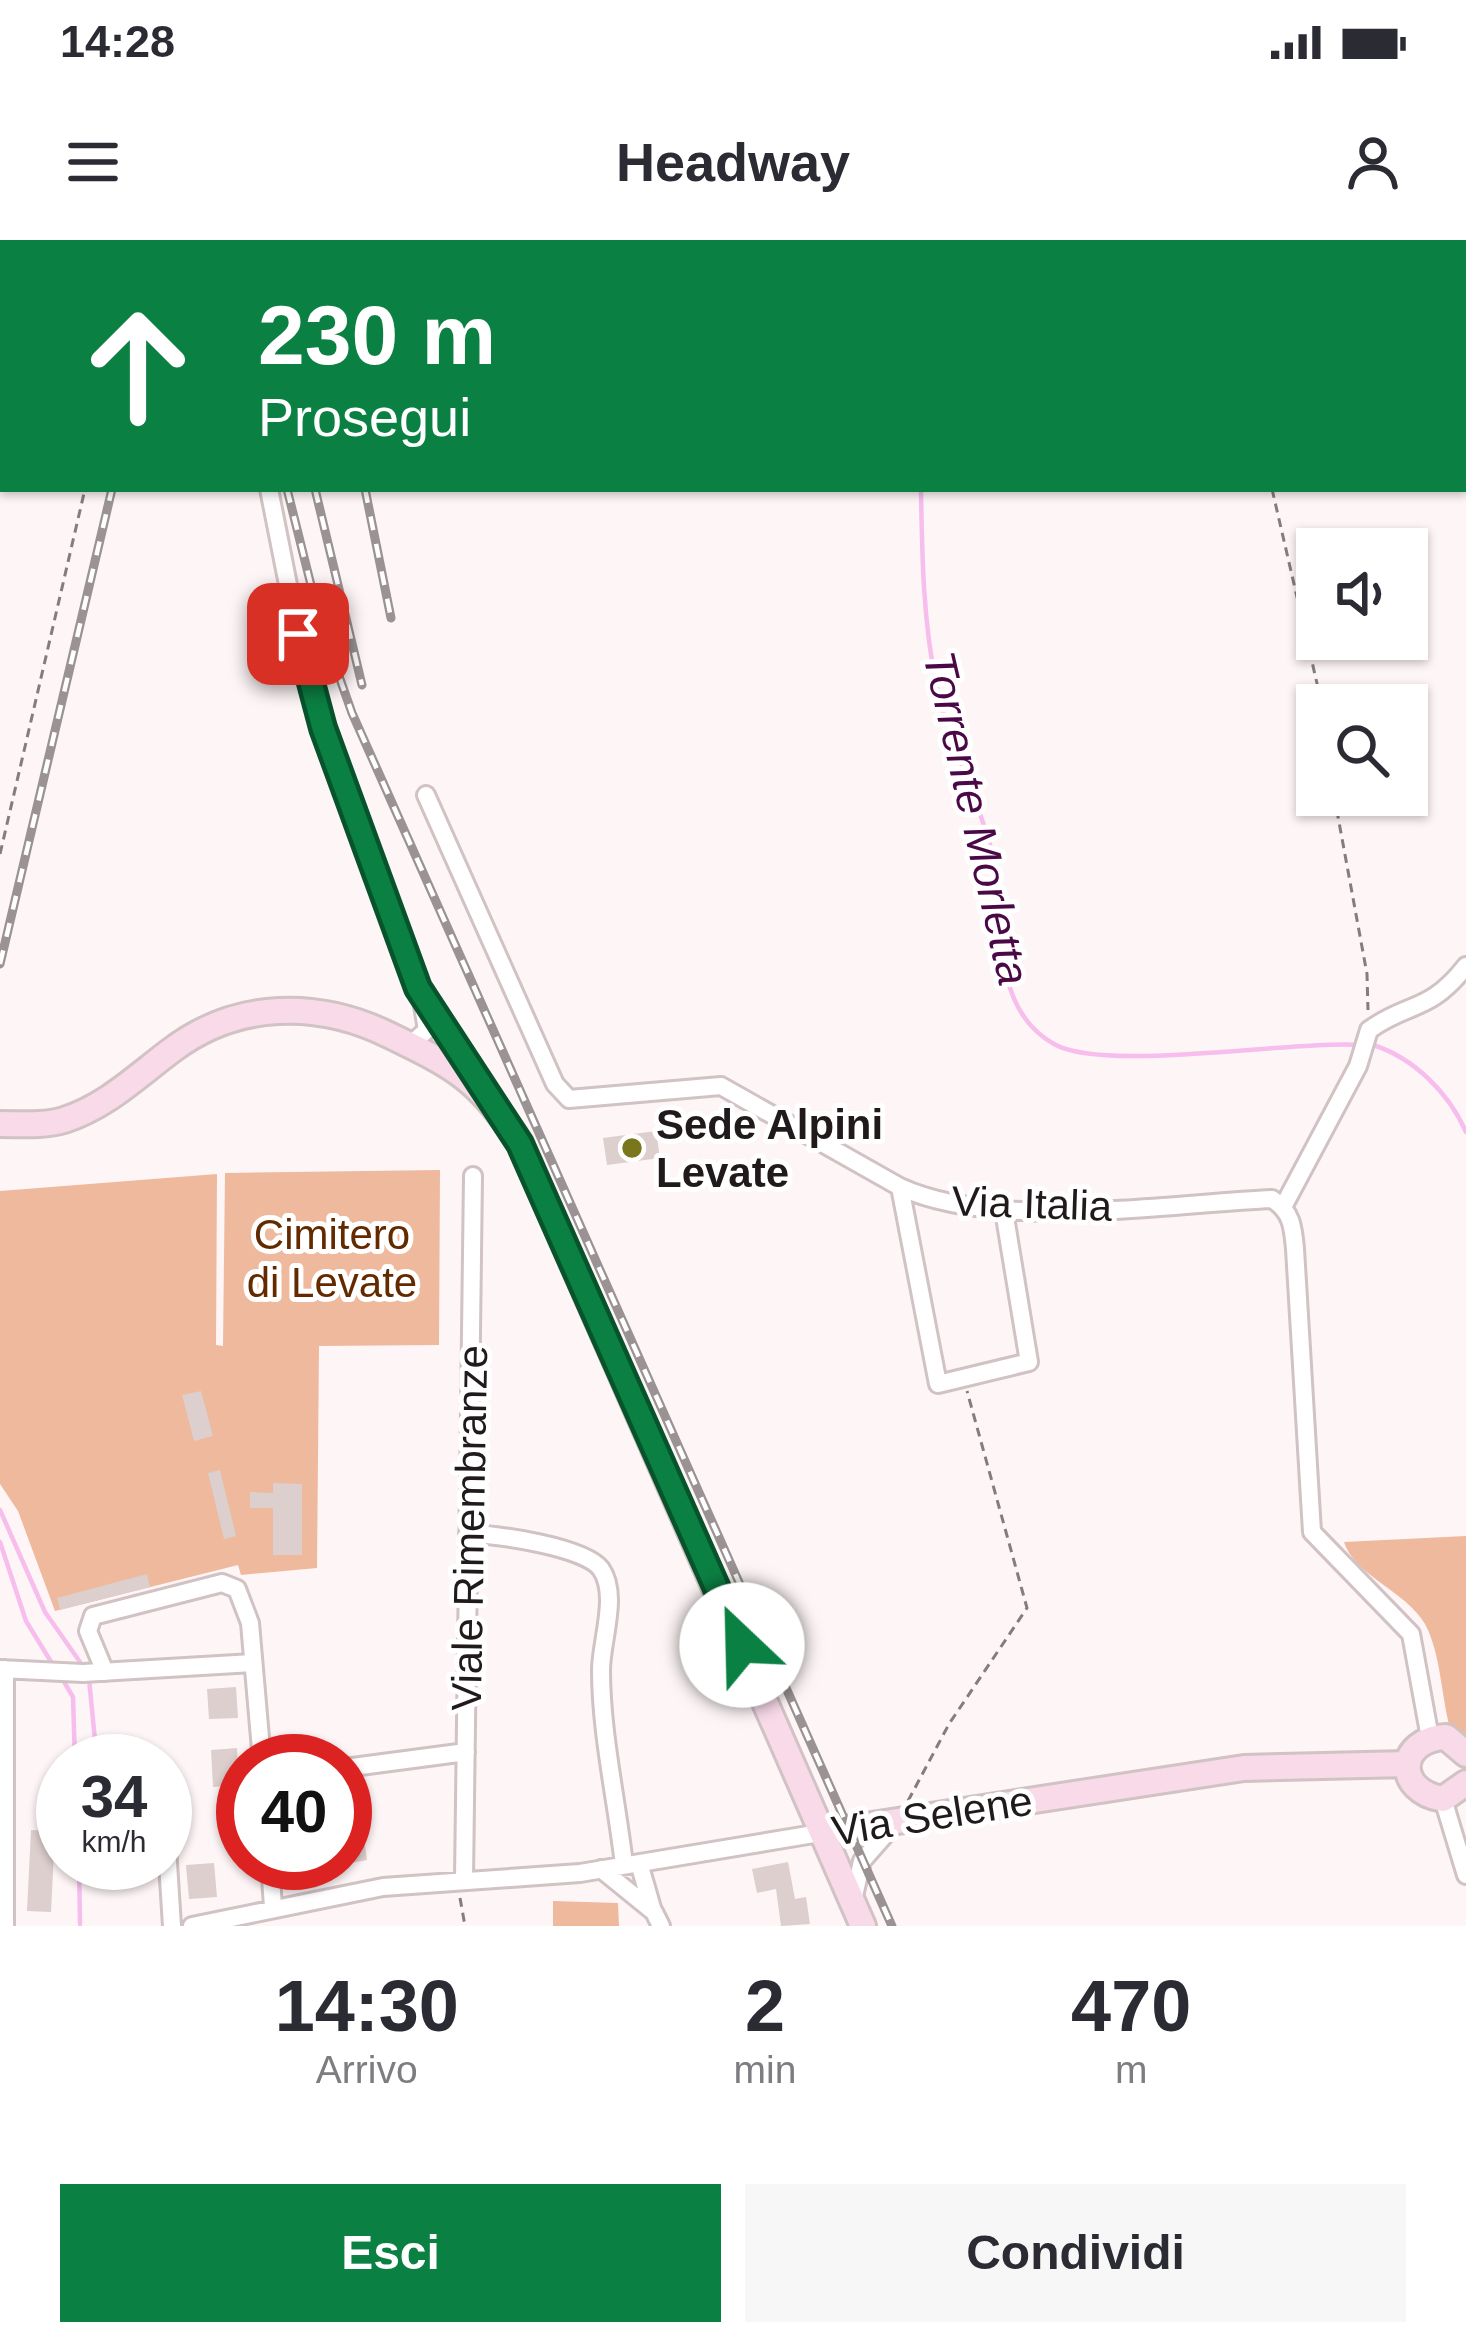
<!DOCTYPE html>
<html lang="it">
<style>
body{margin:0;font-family:Helvetica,sans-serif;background:#f7f7f7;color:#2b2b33;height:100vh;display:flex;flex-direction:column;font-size:45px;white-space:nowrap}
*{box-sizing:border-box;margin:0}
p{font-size:39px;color:#7c7c81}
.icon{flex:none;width:66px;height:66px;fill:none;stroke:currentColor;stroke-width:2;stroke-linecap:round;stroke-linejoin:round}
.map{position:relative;height:1686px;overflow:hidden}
.drawer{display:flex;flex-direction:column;background:#fff;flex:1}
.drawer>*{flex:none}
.guide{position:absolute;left:0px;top:0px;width:1467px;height:252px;box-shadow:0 3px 9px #0004;background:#0b8043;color:#fff;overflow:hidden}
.controls{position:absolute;left:1296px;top:288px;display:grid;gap:24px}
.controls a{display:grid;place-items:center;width:132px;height:132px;border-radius:0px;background:#fff;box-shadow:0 3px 9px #0004;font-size:60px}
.speed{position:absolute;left:36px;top:1494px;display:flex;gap:24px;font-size:60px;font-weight:700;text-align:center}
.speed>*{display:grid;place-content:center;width:156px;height:156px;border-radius:50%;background:#fff;box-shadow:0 3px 9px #0004;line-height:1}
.speed small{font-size:30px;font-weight:400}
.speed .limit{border:18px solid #d22;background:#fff;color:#111}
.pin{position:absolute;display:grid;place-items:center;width:102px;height:102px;color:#fff;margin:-51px;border-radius:24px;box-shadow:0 6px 18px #0006}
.me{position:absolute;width:132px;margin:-66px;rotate:336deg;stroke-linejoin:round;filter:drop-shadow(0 0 9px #0008)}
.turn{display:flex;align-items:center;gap:42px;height:252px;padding:0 60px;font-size:54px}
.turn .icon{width:156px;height:156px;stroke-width:2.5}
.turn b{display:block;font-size:84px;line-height:102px}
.eta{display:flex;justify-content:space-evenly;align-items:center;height:204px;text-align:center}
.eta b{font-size:72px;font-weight:700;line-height:84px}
.cta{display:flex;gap:24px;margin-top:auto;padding:24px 60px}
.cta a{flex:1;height:138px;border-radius:0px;background:#0b8043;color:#fff;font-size:48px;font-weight:700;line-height:138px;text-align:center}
.cta a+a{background:#f7f7f7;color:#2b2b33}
.status{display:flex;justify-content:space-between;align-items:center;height:84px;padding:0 60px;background:#fff;direction:ltr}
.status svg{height:33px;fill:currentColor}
header{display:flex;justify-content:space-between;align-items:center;height:156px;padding:0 60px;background:#fff;font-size:54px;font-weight:700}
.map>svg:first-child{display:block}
.green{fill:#eeb99d}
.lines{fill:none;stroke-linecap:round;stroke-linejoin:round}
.stream{stroke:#f6bded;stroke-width:4.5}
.building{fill:#ddcfcd}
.street-casing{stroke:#d1c2c4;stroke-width:22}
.secondary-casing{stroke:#d1c2c4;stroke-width:30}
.path{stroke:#847d7e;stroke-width:3;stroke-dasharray:9 6;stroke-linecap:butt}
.street{stroke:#fff;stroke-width:16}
.secondary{stroke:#f8dae8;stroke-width:24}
.rail-casing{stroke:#9a9293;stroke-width:9}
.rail{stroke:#fff;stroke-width:4.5;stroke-dasharray:14;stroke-linecap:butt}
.route-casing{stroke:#07532c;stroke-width:30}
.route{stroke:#0b8043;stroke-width:21}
.poi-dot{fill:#79761c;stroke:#fff;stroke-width:4.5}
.labels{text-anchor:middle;stroke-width:10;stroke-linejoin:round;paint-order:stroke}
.poi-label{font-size:42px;font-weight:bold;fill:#201a1b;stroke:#fff;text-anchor:start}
.street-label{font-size:42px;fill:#201a1b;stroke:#fff}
.park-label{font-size:42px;fill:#632a00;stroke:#fff}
.water-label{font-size:45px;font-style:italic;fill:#4b0846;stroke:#fff}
</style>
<div class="status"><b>14:28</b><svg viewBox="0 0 49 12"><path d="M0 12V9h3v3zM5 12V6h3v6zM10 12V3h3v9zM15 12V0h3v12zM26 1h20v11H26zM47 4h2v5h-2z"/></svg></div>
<header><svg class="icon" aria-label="menu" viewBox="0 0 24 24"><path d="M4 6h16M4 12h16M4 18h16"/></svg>Headway<svg class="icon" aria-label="person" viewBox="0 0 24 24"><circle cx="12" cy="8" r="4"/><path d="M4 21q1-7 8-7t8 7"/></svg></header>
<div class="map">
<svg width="1466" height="1686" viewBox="0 0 1466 1686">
<rect width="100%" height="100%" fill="#fef5f6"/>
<path class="green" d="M440 930 439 1105 319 1106 317 1328 241 1335 238 1325 55 1371 18 1271 0 1244V951L217 934 216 1105 223 1106 225 933Z
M1466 1296V1497L1450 1488C1441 1455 1441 1414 1425 1384 1407 1352 1354 1335 1344 1302Z
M553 1661 618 1663 619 1686H553Z"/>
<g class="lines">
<path class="stream" d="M819 0 820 3
M921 249C922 315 923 383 937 448 949 504 978 557 992 612 1007 674 986 766 1054 804 1104 833 1292 800 1361 805
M1373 805C1414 818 1449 853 1466 892
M0 1270 45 1372 80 1422
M0 1302 26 1381 53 1425
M89 1439 97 1521
M63 1440 73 1457 75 1521
M79 1623 80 1684
M92 1623 93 1633"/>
</g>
<path class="building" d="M656 891 660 918 607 925 603 898Z
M201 1151 213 1196 194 1201 182 1155Z
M220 1230 236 1296 224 1299 208 1233Z
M273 1243 302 1244V1315H273V1268H250V1252L273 1253Z
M147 1334 150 1347 60 1370 57 1358Z
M236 1447 238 1478 209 1479 207 1449Z
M237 1508 239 1545 213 1547 211 1510Z
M358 1556 367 1620 345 1624V1558Z
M31 1590 55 1591 51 1672 27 1671Z
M788 1622 795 1659 806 1657 810 1684 781 1686 776 1649 757 1653 752 1629Z
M214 1623 217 1657 189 1659 186 1625Z"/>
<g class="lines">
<defs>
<path id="street" d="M223 0V3
M269 249 298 395 324 488 418 748 481 845
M426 555 555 844 569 859 721 846 900 947C996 991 1165 964 1272 959 1292 972 1293 987 1295 1009L1312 1292 1411 1394 1430 1498
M410 805 427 790 422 760
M900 947 938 1144 1029 1122 1004 971
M1283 967 1358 826 1369 790C1409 761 1428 774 1466 726
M468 1294C496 1294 585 1307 601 1329 619 1355 601 1401 601 1430 601 1494 617 1562 624 1625
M0 1429 83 1433 253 1423
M5 1429V1686
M105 1432 88 1391 93 1376 222 1343 237 1349 250 1383 262 1521
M345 1528 466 1512
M1443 1559 1466 1635
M165 1576 172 1686
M270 1623 273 1667
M639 1623 652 1668
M601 1629 654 1672 661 1686
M464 1640 473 936
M854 1656 862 1621 897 1581
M192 1686 383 1647 580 1633 826 1592"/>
<path id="secondary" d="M0 884C21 884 44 886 64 880 107 866 137 836 172 810 237 761 318 760 389 795 457 828 478 839 520 903L863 1686
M1466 1514 1446 1497C1397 1499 1394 1551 1443 1559L1466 1543
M826 1592 1244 1528 1407 1524"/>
</defs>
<use href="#street" class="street-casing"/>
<use href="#secondary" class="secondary-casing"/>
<path class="path" d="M1224 0V3
M137 3 138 0
M1272 249 1322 465
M1334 555 1367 734 1368 770
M0 614 85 249
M908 1561 949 1484 1027 1368 967 1151
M460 1658 465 1686"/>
<use href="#street" class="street"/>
<use href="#secondary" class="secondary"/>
<defs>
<path id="rail" d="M263 0V3
M168 3 169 0
M287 249 321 385 352 473 892 1686
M315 249 362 445
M365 249 391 378
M0 724 112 249"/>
</defs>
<use href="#rail" class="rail-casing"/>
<use href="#rail" class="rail"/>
</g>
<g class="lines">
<defs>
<path id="route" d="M298 394 323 488 418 748 520 904 742 1405"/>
</defs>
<use href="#route" class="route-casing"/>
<use href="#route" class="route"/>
</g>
<circle class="poi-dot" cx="632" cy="908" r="12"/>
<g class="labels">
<g class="poi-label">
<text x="656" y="899">Sede Alpini<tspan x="656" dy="48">Levate</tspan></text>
</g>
<g class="street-label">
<text transform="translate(1032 963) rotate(2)" y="15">Via Italia</text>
<text transform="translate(469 1288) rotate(-89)" y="15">Viale Rimembranze</text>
<text transform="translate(932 1575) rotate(-9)" y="15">Via Selene</text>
</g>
<g class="park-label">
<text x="332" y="1009">Cimitero<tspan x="332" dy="48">di Levate</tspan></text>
</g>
<g class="water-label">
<text transform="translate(977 578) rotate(77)" y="16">Torrente Morletta</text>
</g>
</g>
</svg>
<div class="controls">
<a><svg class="icon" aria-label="sound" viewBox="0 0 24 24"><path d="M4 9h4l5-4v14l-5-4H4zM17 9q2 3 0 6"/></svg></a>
<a><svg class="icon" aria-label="search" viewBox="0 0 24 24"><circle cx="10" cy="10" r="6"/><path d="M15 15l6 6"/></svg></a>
</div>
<div class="speed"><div>34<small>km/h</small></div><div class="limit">40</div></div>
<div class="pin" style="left:298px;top:394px;background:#d93025"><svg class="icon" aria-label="arrive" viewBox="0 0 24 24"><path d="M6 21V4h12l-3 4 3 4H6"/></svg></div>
<svg class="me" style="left:742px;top:1405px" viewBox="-20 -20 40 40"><circle r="19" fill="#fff"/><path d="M0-13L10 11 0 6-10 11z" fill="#0b8043"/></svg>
<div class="guide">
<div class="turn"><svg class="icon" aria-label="ahead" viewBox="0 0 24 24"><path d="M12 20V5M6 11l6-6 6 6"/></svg><div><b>230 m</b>Prosegui</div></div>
</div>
</div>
<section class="drawer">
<div class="eta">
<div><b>14:30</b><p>Arrivo</p></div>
<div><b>2</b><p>min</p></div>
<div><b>470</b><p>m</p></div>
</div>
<div class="cta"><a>Esci</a><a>Condividi</a></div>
</section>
